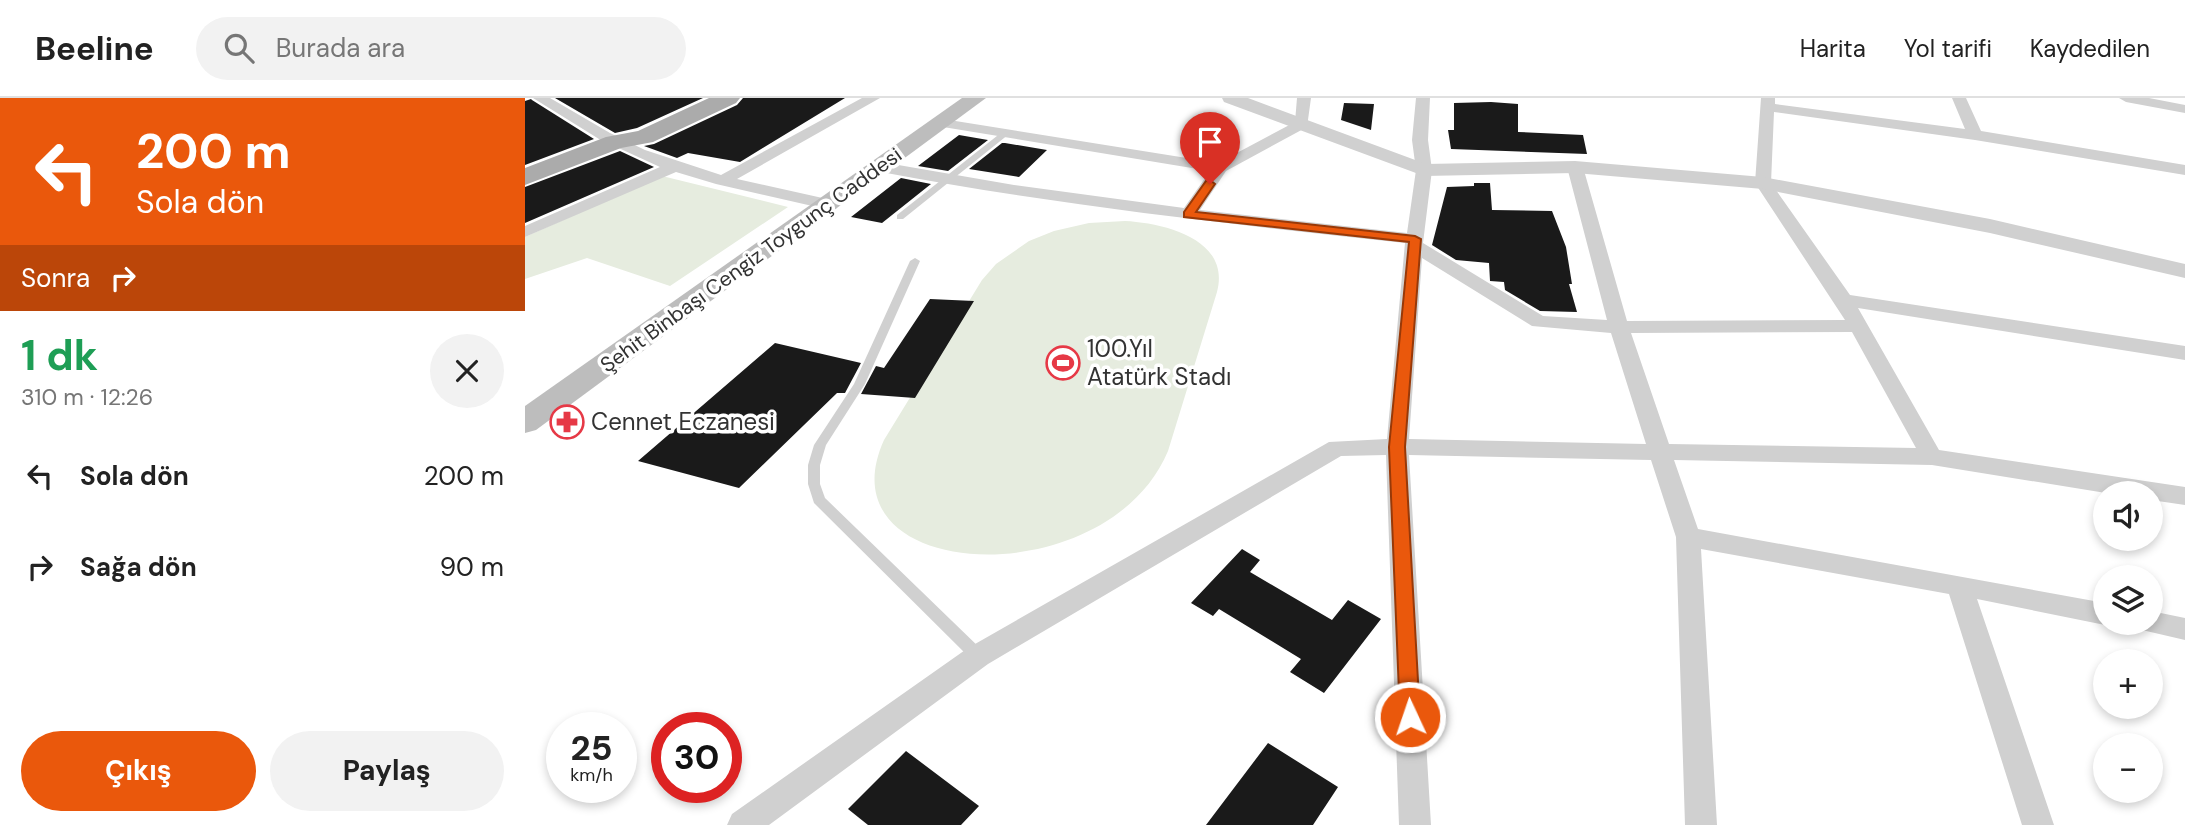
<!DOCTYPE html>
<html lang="tr">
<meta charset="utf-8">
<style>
body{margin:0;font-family:"DM Sans",sans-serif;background:#f2f2f2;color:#222;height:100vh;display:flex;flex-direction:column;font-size:26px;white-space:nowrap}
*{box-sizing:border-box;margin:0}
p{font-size:23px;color:#767676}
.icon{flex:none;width:38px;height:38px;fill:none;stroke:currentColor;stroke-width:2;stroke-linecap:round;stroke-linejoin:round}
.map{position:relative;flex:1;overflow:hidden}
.side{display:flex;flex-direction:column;background:#fff;width:525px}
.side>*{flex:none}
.banner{background:#ea580c;color:#fff;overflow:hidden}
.tools{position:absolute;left:1568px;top:383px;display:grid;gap:14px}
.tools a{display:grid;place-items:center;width:70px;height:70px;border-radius:50%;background:#fff;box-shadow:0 4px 10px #0003;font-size:35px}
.speed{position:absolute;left:21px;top:614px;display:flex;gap:14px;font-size:35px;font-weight:700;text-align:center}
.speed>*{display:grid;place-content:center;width:91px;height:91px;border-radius:50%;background:#fff;box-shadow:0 4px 10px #0003;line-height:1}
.speed small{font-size:18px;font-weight:400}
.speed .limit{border:10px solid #d22;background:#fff;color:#111}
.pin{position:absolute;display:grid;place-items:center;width:60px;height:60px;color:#fff;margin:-72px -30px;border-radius:50% 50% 50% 0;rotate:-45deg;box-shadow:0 0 7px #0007}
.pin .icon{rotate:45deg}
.me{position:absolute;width:77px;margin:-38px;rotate:357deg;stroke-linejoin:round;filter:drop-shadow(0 0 5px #0008)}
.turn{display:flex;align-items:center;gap:24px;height:147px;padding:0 21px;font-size:32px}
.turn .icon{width:91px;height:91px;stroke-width:2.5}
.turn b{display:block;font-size:49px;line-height:60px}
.then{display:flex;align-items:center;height:66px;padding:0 21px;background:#0003;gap:14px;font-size:26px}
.round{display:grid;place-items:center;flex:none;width:74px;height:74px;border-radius:37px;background:#f2f2f2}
.overview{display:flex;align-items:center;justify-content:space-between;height:119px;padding:0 21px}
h1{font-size:42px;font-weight:700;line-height:52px;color:#1e9e55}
.primary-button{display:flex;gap:14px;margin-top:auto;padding:14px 21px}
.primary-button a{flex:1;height:80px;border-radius:42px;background:#ea580c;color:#fff;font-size:28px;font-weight:700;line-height:80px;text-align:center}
.primary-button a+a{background:#f2f2f2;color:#222}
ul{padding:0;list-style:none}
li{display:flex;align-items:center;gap:21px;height:91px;padding:0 21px}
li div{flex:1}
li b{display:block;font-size:26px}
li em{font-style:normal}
header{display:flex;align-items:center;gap:42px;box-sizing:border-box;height:98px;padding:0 35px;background:#fff;border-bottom:2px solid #e0e0e0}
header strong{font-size:33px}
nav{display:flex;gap:38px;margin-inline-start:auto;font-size:24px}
.search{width:490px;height:63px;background:#f2f2f2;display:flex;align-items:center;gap:18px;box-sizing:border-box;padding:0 24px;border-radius:38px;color:#767676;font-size:26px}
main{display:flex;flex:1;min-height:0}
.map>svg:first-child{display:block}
.green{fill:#e6ecdf}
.building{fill:#1a1a1a}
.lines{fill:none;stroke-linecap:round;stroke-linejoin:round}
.service{fill:#d0d0d0;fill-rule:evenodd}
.minor{fill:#d0d0d0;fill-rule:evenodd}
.tertiary{fill:#d0d0d0;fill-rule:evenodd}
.secondary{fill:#bdbdbd;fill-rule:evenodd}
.primary{fill:#ababab;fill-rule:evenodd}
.route{fill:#ea580c;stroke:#983908;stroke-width:2}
.labels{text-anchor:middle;stroke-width:7;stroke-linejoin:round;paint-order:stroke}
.far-street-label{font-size:21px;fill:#333;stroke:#fff}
.poi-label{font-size:24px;fill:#333;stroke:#fff;text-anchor:start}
</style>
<header>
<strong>Beeline</strong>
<div class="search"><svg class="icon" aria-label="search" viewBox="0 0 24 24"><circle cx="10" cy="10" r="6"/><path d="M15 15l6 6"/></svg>Burada ara</div>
<nav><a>Harita</a><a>Yol tarifi</a><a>Kaydedilen</a></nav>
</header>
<main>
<section class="side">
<div class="banner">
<div class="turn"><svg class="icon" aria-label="left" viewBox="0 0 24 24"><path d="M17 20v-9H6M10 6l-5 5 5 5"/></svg><div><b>200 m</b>Sola dön</div></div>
<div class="then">Sonra<svg class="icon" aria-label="right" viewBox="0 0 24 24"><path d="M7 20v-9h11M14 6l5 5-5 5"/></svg></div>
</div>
<div class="overview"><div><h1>1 dk</h1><p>310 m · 12:26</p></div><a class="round"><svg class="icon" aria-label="close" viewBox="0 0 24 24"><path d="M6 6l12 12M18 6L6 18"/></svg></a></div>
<ul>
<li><svg class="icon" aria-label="left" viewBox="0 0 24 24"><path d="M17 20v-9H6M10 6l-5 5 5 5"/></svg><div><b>Sola dön</b></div><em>200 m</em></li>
<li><svg class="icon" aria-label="right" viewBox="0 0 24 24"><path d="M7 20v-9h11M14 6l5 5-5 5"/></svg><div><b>Sağa dön</b></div><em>90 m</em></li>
</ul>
<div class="primary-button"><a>Çıkış</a><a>Paylaş</a></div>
</section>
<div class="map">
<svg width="1660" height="727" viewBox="0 0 1660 727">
<rect width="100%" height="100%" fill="#fff"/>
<path class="green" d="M137 78 263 109 145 188 62 160 0 181V139Z
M600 123C639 125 706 141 692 194L643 353C582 499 294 486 359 342L457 182 471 166 504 143 529 133 564 125Z"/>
<path class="building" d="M30 0H178L112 30 90 35Z
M218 0H320L215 64 163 55 152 60 119 48 129 46 212 7Z
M6 1 7 2 69 41 0 67V3Z
M966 4 993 6V34L1058 37 1062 56 926 51 923 32H929V5Z
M819 5 849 6 846 32 816 22Z
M434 37 463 42 423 73 393 68Z
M477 45H480L522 52 494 79 444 71Z
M95 53 129 69 0 125V89Z
M376 80 406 86 357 125 326 119Z
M949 85H965L967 112 1027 113 1041 149 1047 186H1044L1052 214 1015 213 980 192 979 184 965 183 964 165 931 162 907 147 922 89 949 88Z
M405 201 449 203 390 300 336 296 351 268 359 270Z
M250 245 336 265 320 295H312L214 390 113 363Z
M717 451 735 462 725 474 807 522 823 502 856 521 799 595 765 574 776 561 694 511 688 518 666 505Z
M743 645 813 689 788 727H681Z
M381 653 454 708 436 727H343L323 711Z"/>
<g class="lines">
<path class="service" d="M477 34 484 36 378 121H372V117Z
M390 160 395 163 340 286 301 347 295 367V386L300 400 458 553 460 558 458 563 453 564 448 563 289 405 283 386V367L289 347 329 286 385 163Z"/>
<path class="minor" d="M8 0H25L85 35 120 52 196 77 337 0H355L212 81 311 103 313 107 311 111 305 112 191 86 151 74 0 139V128L135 69 74 41Z
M772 0H786L782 29 701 73 675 112 882 135 891 72 887 42 891 0H905L903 42 907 72 898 145 1018 218 1082 222 1042 69 1050 64 1058 69 1102 223 1320 222 1230 85 1236 0H1250V6L1440 31 1427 0H1441L1456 33 1660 67V77L1450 42 1249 14 1246 85 1325 197 1660 248V262L1333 210 1414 352 1660 389V407L1626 402V396H1587L1407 367 1149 362 1173 431 1580 505V525H1586L1580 527 1452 501 1529 727H1497L1424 496 1176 451 1192 727H1160L1151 439 1126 362 884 357 906 727H874L861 357 816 358 463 566 244 727H202L207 716 443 550 804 344 862 341 880 145C704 126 530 107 356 74L348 69 350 66 356 64 489 87 659 110 685 73 418 29 411 25 418 21 693 65 770 24ZM897 160 1007 228 1086 235 1121 346 884 341ZM1327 234 1391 350 1144 346 1106 235Z
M1594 0H1624L1660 7V15L1601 4Z
M1626 513 1660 520V542L1617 532 1613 525H1626Z"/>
<path class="tertiary" d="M697 0H723L901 66 1050 63 1238 79 1465 121 1660 166V180L1465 135 1238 91 1050 75 899 78 699 4Z"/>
<path class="secondary" d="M437 0H461L11 332 0 335V308Z"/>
<path class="primary" d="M184 0H215L211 5 128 44 96 50 0 87V70L81 39 113 33Z"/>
</g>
<path class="route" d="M685 82 690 86 671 114 890 138 896 141 880 349 895 619 892 626 885 628 878 626 875 619 864 349 884 144 659 119V114L681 83Z"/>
<defs>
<symbol id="stadium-ring" viewBox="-11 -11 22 22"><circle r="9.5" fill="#fff" stroke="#e63946" stroke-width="1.5"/><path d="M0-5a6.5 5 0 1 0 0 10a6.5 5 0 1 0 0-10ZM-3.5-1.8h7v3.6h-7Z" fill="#e63946"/></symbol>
<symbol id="pharmacy-ring" viewBox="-11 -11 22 22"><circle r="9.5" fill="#fff" stroke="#e63946" stroke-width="1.5"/><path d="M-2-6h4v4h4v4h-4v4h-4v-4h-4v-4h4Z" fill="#e63946"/></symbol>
</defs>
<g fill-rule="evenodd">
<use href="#stadium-ring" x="519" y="246" width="38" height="38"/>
<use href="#pharmacy-ring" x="23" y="305" width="38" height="38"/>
</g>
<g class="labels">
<g class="far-street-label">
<text transform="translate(226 162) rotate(-36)" y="7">Şehit Binbaşı Cengiz Toygunç Caddesi</text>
</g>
<g class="poi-label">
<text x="562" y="259">100.Yıl<tspan x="562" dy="28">Atatürk Stadı</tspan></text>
<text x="66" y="332">Cennet Eczanesi</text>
</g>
</g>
</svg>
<div class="tools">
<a><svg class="icon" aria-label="sound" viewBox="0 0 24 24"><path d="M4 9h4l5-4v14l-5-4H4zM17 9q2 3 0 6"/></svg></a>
<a><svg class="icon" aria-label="layers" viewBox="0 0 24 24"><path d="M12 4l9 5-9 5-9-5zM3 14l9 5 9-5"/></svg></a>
<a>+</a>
<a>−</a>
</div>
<div class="speed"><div>25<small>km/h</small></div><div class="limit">30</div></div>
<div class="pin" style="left:685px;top:86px;background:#d93025"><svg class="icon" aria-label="arrive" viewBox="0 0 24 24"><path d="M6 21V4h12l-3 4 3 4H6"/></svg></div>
<svg class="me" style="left:885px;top:619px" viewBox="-20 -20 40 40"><circle r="17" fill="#ea580c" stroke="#fff" stroke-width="3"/><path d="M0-11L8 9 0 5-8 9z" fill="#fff"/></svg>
</div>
</main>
